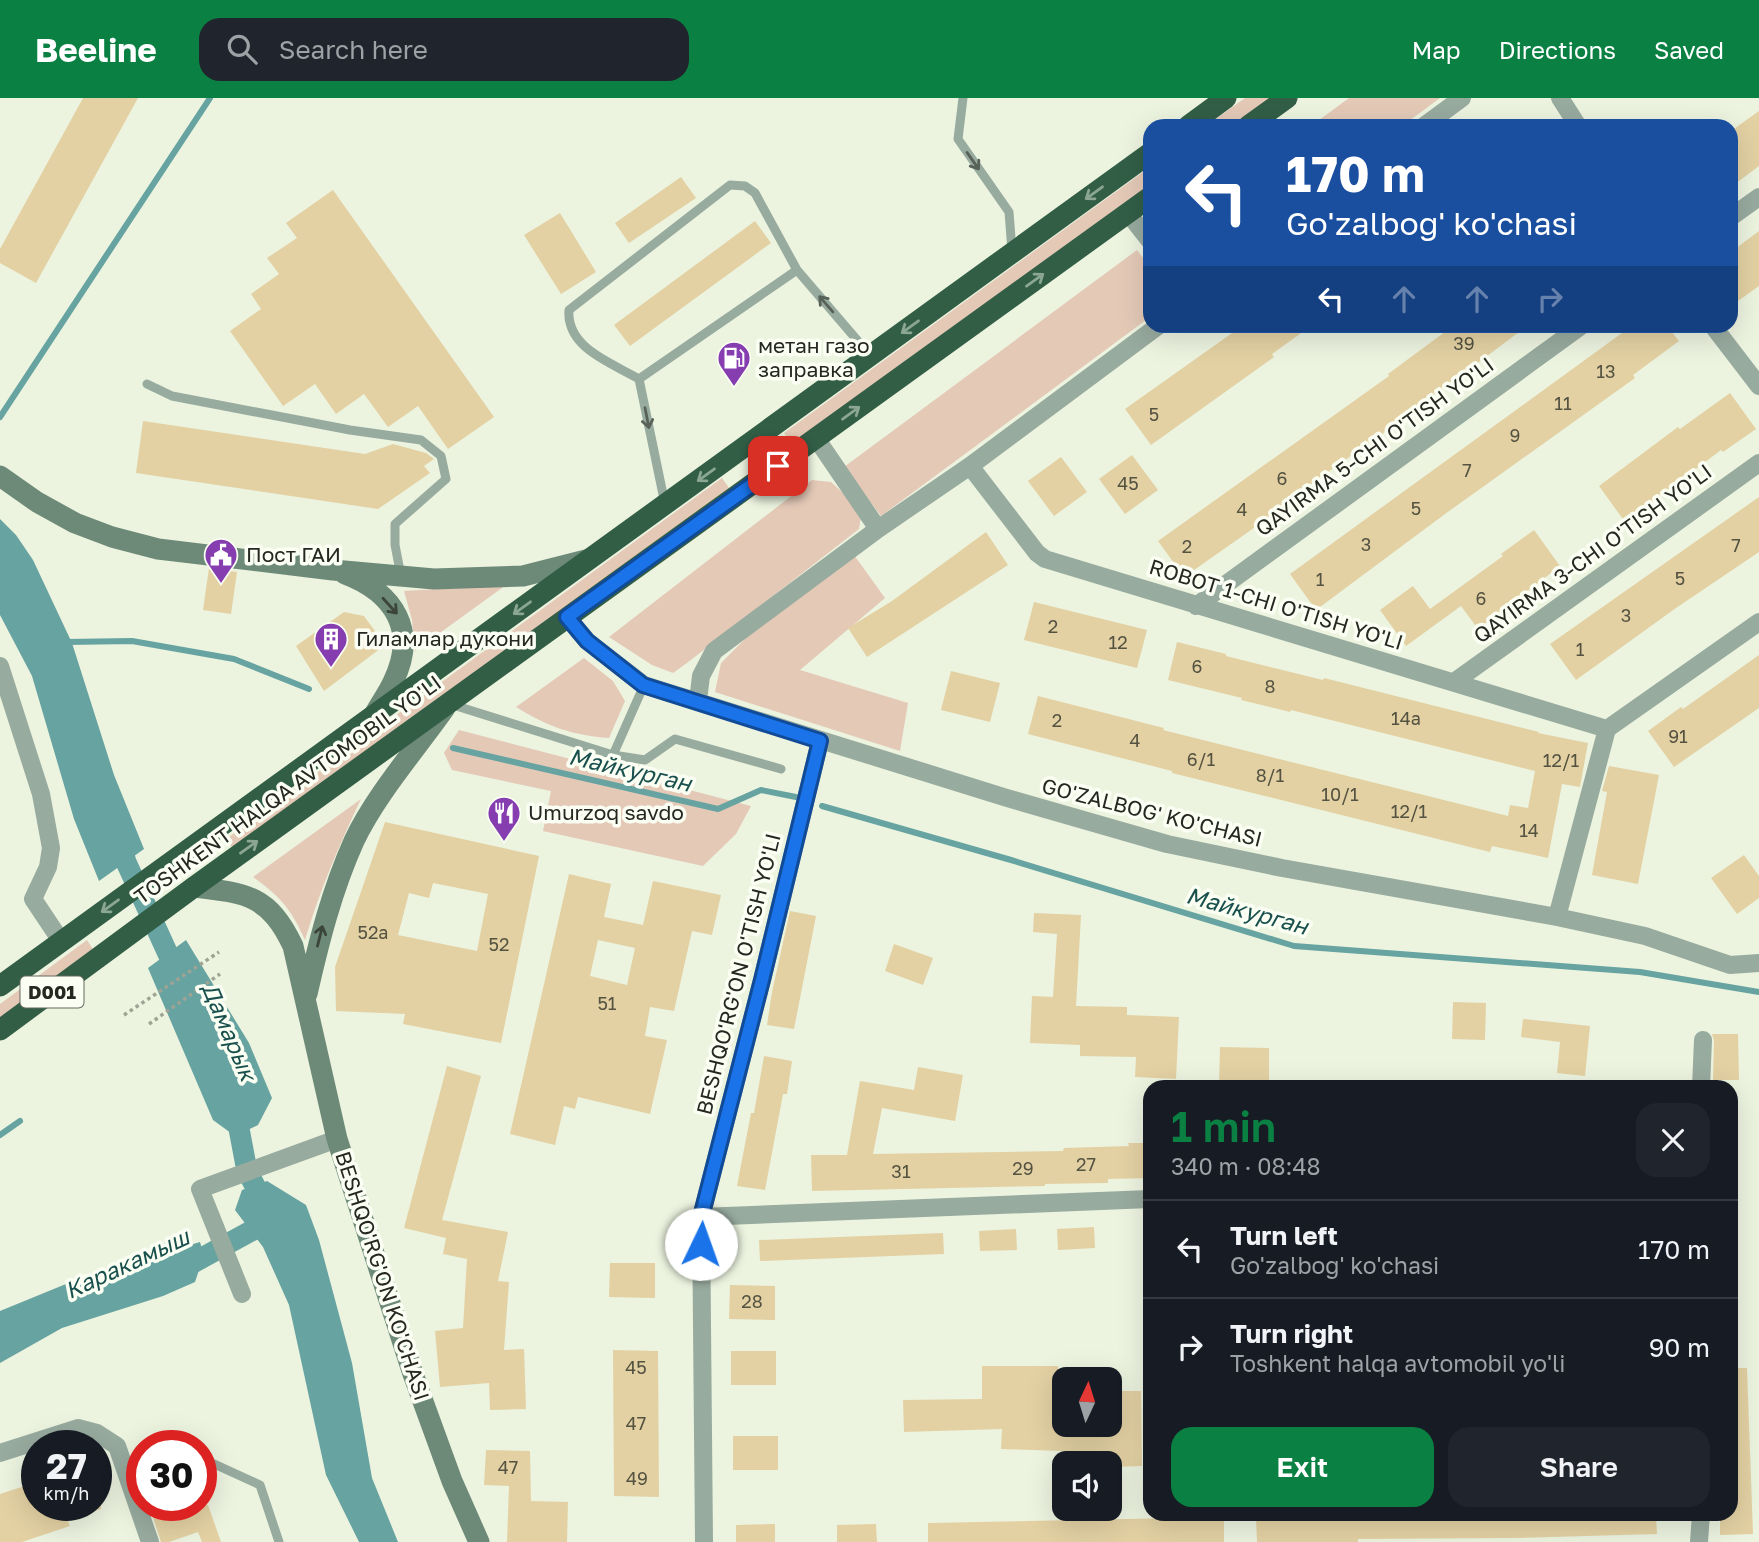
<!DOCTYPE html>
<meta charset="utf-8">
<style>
body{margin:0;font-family:"Golos Text",sans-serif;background:#20242c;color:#f1f3f6;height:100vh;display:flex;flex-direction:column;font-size:26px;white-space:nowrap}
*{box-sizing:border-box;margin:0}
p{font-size:23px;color:#9ea1a6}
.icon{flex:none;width:38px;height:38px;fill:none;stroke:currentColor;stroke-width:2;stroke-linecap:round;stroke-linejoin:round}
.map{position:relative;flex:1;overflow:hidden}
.side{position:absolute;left:1143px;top:982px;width:595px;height:441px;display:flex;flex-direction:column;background:#171b24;border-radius:21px;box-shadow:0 7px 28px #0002}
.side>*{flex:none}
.top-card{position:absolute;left:1143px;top:21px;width:595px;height:214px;border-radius:21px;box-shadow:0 7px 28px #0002;background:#1a4fa0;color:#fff;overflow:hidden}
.needle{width:46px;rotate:4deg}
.controls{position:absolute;left:1052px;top:1269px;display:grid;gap:14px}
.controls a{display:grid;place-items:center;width:70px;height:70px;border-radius:14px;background:#171b24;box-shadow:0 7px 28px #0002;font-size:35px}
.speed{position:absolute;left:21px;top:1332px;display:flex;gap:14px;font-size:35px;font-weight:700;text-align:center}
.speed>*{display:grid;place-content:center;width:91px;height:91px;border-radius:50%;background:#171b24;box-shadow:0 7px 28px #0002;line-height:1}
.speed small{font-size:18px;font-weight:400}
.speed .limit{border:10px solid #d22;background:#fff;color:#111}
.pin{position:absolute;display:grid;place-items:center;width:60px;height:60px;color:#fff;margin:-30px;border-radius:14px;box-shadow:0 4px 10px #0006}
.me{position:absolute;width:77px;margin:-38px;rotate:3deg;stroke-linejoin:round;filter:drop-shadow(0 0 5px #0008)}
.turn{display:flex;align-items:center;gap:24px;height:147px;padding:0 28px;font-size:32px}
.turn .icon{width:91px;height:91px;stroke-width:2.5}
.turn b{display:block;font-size:49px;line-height:60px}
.lanes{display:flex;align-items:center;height:66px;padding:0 28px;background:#0003;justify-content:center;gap:35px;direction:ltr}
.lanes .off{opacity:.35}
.round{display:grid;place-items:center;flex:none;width:74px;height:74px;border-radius:21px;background:#20242c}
.overview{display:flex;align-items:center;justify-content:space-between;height:119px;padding:0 28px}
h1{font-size:42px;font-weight:600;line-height:52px;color:#0b8043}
.action{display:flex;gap:14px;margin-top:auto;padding:14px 28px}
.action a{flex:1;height:80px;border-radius:21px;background:#0b8043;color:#fff;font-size:28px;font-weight:600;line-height:80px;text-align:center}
.action a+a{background:#20242c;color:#f1f3f6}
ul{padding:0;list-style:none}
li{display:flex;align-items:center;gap:21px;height:98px;padding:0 28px;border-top:2px solid #363941}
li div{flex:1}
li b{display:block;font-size:26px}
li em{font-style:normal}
header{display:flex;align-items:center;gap:42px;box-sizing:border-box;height:98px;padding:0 35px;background:#0b8043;color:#fff}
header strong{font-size:33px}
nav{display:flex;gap:38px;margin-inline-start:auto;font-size:24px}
.search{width:490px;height:63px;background:#20242c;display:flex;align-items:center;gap:18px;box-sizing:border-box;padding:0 24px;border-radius:21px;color:#9ea1a6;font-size:26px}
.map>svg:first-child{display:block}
.green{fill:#e4c9b7}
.water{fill:#66a3a1}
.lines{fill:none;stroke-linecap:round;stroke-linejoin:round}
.stream{stroke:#66a3a1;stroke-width:6}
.canal{stroke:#66a3a1;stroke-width:21}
.building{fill:#e3d1a3;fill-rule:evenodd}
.path{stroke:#9ea394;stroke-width:3.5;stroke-dasharray:3.5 3.5;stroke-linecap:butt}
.lane{stroke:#98ab9f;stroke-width:9}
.street{stroke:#98ab9f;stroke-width:18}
.secondary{stroke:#6d8a78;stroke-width:21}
.highway{stroke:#325e46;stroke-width:21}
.oneway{stroke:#596259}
.oneway2{stroke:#8ca694}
.oneway3{stroke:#3b453a}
.route-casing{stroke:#114b97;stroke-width:18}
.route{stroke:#1a73e8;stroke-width:12}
.labels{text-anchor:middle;stroke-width:7;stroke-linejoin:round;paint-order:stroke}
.number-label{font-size:18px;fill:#545241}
.shield{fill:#fbfff3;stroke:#65685f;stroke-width:2}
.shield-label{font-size:19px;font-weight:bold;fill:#252720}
.poi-label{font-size:21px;fill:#252720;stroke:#fbfff3;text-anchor:start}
.street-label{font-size:21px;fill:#252720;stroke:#fbfff3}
.water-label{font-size:23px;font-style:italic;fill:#19504e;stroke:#fbfff3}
</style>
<header>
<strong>Beeline</strong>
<div class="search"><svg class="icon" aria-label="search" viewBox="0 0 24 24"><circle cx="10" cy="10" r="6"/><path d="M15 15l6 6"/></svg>Search here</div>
<nav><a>Map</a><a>Directions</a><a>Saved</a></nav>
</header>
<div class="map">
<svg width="1759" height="1444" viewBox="0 0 1759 1444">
<rect width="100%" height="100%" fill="#ecf3df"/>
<path class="green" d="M1245 0H1272L1233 28H1206Z
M1349 0H1440L1402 28H1311Z
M1150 69V89L793 347 784 335Z
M1137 152 1150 169V219L881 418 844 369Z
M722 380 729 390 233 751 226 741Z
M812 382 831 384 844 396 861 419 859 431 687 565 673 575 652 567 609 539Z
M854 457 885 500 800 572 908 605 900 653 715 594 721 565 752 534Z
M506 487 415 553 412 522 404 493Z
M584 560 613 583 625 603 609 640C572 637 548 629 516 609Z
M459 632 751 708 736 736 703 768 543 733 551 693 452 672 444 655Z
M361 701C339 747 320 792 305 842 292 812 280 798 253 779Z
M87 842 94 853 0 921V906Z"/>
<path class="water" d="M0 421 16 437 33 462 72 545 114 677 144 751 99 783 74 721 32 578 0 517Z
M186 842 249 945 272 1000 258 1027 235 1038 213 1022 148 870Z
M267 1083 306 1107 319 1142 352 1265 372 1380 398 1444H359L326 1377 289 1207 263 1149 235 1112 242 1092Z
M171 1143 190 1147 200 1144 207 1169 199 1172 195 1184 163 1198 62 1230 0 1265V1213Z"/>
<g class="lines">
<path class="stream" d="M0 319 210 0
M66 544 132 543 234 561 309 591
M453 650 718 711 761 692 796 699
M822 708 1011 762 1294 848 1640 874 1759 894
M0 1037 20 1023"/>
<path class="canal" d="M117 736 126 764 179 880
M233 1010 237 1020 247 1073 269 1114
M180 1172 273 1121"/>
</g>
<path class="building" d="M83 0H138L36 185 0 165V151Z
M1759 13V68L1731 89V33Z
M681 79 696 100 629 145 615 125Z
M333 92 494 319 448 351 418 308 388 329 364 296 336 316 315 286 283 308 230 233 261 211 251 196 279 176 267 160 297 140 286 125Z
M560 115 596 174 561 196 524 137Z
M755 123 771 145 630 248 614 227Z
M1759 133V188L1731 208V154Z
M1242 228H1311L1272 256 1274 259 1151 347 1125 311Z
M1453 228H1527L1402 322 1311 386 1271 418 1184 479 1158 443 1389 278 1388 276Z
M1617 228H1667L1679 243 1633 277 1635 280 1445 416 1316 512 1290 476 1622 235Z
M1730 295 1756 331 1723 354 1721 352 1625 424 1599 388 1678 329 1680 331Z
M143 323 365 356 393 346 426 355 434 361 424 368 430 375 378 411 136 375Z
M1132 357 1158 392 1125 416 1099 381Z
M1061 359 1087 394 1054 418 1028 383Z
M1759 399V454L1676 510 1576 582 1550 546Z
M1534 432 1560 468 1478 531 1461 508 1406 548 1380 512 1413 488 1430 511 1503 458 1501 456Z
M986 434 1008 467 867 559 848 530 892 503Z
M209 470 237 474 231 516 203 512Z
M1034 504 1147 532 1137 570 1024 542Z
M344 514 364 518 378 537 381 550 324 593 296 548Z
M1177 544 1226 556V558L1323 582 1324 580 1539 634 1538 635 1588 645 1580 689 1562 686 1548 760 1492 748 1490 754 1172 675V673L1028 636 1038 598 1164 630 1163 632 1508 718 1510 707 1528 710 1535 673 1291 612 1290 614 1241 602 1242 600 1168 582Z
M1759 557V610L1674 669 1648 633 1681 609 1683 611Z
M951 573 1000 585 990 624 941 612Z
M1609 668 1659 677 1638 786 1592 777 1607 694 1602 693Z
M385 724 539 758 501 945 403 926 405 916 336 913 335 869ZM433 785 488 796 477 853 398 837 409 795 429 800Z
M1744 757 1759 778V800L1737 816 1711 780Z
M569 776 611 786 604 819 643 827 653 783 721 797 712 837 692 833 674 913 650 909 645 938 667 942 650 1016 578 999 575 1011 564 1008 555 1047 510 1036ZM598 842 635 850 627 887 590 878Z
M790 813 816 818 794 931 767 927 772 894Z
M1034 815 1081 817 1076 908 1127 909V917L1179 919 1176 981 1135 979 1136 959 1080 958V947L1030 945 1032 898 1053 899 1057 836 1033 834Z
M894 846 933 860 923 887 885 873Z
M1453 904 1486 905 1485 942 1452 941Z
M1523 921 1590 928 1585 978 1557 975 1560 944 1521 939Z
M1712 936H1738L1739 982H1713L1714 942Z
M1220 949 1269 950V989H1219Z
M764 958 792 963 787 996H783L765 1092 737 1088 751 1015H754Z
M447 968 481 978 442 1122 508 1134 498 1183 509 1184 504 1252 524 1251 526 1311 490 1312 489 1285 440 1289 435 1233 463 1230 467 1161 443 1156 446 1140 404 1130Z
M918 969 963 977 955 1023 882 1010 873 1056 1063 1053 1064 1050 1129 1048 1128 1045H1150V1080L1108 1081V1085L1045 1086V1088L812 1093 811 1057H847L860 983 914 992Z
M1094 1129 1095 1150 1058 1152 1057 1131Z
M1016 1131 1017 1152 980 1153 979 1133Z
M943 1135 944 1156 760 1163 759 1142Z
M610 1165H655V1200L609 1199Z
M730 1187 775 1188V1222L729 1221Z
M613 1252 658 1253 659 1399 614 1398Z
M731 1253H776V1287H731Z
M982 1268H1058V1294H1064V1326H1110V1293H1141L1142 1368 1110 1369V1365H1064V1353L1001 1351 1002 1331 904 1334 903 1302 982 1301Z
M1731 1270H1747L1753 1436 1720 1437V1416H1731Z
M733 1338H778V1372H733Z
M486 1352 530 1353 531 1403 568 1404 567 1444H507L509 1388 484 1387Z
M37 1384V1407H101V1411L67 1421 70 1428 22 1444H0V1396Z
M149 1407H208L221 1444H202L198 1434 169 1444H161Z
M1378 1416H1656L1657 1436 1514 1440 1358 1441V1444H1257L1256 1419Z
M1224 1419V1444H928V1425Z
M775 1426V1444H736V1427Z
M876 1426 877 1444H837V1427Z"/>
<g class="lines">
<path class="path" d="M124 917 219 854
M149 926 220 876"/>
<path class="lane" d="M963 0 958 41 1009 114 1012 153
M639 281C612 265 566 250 569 212L730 87 745 88 755 95 797 172
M147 286 172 298 350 332 421 342 441 358 446 381 395 426V447L401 478
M665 406 639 281 797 172 869 256
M450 606 613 657 645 662 675 641 781 671
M613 657 644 587
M201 1360 260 1387 279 1444
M126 1375 142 1371"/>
<path class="street" d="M1560 0 1578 28
M1424 28 1462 0
M1128 115 1150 143
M1731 119 1759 99
M1713 228 1759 288
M816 340 878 431
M970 368 1037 455 1045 461 1607 631
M1196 508 1581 228
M567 519 587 543 644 587 1007 700 1167 746 1282 770 1557 819 1645 838 1730 867 1759 865
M0 568 41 696 51 750 48 769 33 801 61 843
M1454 584 1759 365
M698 603 701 578 714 553 878 431 970 368 1158 228
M1557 819 1607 631 1759 524
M1701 989 1703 942
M701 1119 1150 1101
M242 1196 200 1091 337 1041
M0 1355 78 1330 97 1335 117 1348 150 1444
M704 1444 701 1119 762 882 820 643
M1699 1444 1701 1416"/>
<path class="secondary" d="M0 378 37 404 75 425 112 439 158 451 333 472 434 481 523 478 586 462
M345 476C395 495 418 533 393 584 388 595 380 606 374 617
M194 789C246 795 269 797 293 848L337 1041 413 1276 452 1383 479 1444
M307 896C319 843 332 792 354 743 375 698 416 651 445 610"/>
<path class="highway" d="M1188 28 1226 0
M1248 28 1287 0
M0 888 1150 55
M0 932 194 789 1150 99"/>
</g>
<defs><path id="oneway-shaft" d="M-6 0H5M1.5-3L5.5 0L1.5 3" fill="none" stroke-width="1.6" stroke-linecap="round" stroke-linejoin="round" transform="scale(1.75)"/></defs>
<g class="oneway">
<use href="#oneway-shaft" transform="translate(973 63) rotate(55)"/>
<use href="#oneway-shaft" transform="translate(826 206) rotate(-131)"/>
<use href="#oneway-shaft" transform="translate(647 320) rotate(79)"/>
</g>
<g class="oneway2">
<use href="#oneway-shaft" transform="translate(1094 95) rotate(144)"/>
<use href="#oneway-shaft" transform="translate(1035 182) rotate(-36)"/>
<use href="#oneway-shaft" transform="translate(910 229) rotate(144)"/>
<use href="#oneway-shaft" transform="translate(851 315) rotate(-36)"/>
<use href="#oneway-shaft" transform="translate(706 377) rotate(144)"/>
<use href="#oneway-shaft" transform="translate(522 510) rotate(144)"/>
<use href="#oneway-shaft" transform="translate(249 749) rotate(-36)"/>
<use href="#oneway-shaft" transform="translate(110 808) rotate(144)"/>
</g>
<g class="oneway3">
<use href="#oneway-shaft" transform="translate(390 508) rotate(48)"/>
<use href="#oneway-shaft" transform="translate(320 838) rotate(-76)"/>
</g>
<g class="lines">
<defs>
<path id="route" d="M701 1146V1119L762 882 820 643 643 587 587 543 567 519 778 368"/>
</defs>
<use href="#route" class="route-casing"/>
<use href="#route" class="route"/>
</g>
<defs>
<symbol id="fuel-pin" viewBox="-11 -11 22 30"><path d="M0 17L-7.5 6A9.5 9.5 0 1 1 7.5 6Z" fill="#863db0" stroke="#fbfff3"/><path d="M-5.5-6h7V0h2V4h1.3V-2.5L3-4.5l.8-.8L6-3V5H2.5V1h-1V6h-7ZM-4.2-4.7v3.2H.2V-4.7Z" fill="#fff"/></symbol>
<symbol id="civic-pin" viewBox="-11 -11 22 30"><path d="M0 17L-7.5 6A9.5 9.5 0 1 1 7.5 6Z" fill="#863db0" stroke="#fbfff3"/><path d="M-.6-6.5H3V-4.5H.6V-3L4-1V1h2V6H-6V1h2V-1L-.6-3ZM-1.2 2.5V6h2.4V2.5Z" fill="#fff"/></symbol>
<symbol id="building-pin" viewBox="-11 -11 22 30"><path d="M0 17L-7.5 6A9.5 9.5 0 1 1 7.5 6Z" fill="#863db0" stroke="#fbfff3"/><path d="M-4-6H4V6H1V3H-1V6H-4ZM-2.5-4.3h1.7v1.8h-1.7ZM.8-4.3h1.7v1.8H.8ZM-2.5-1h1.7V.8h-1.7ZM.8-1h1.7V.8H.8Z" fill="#fff"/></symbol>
<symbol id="restaurant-pin" viewBox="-11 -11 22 30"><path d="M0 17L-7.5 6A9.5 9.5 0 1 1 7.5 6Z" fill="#863db0" stroke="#fbfff3"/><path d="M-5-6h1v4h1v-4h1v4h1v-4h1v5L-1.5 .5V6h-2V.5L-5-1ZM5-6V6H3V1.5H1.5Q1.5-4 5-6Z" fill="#fff"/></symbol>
</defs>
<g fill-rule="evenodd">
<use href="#fuel-pin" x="715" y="241" width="38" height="52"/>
<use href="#civic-pin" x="202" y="438" width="38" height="52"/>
<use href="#building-pin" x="312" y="522" width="38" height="52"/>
<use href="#restaurant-pin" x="485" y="696" width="38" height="52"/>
</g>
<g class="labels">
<g class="number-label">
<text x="1464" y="252">39</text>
<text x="1606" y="280">13</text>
<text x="1563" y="312">11</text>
<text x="1154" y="323">5</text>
<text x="1515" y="344">9</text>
<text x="1467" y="379">7</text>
<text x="1282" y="387">6</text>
<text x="1128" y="392">45</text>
<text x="1416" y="417">5</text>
<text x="1242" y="418">4</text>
<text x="1366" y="453">3</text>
<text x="1736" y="454">7</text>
<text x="1187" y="455">2</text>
<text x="1680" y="487">5</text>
<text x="1320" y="488">1</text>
<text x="1481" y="507">6</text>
<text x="1626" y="524">3</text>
<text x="1053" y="535">2</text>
<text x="1118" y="551">12</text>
<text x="1580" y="558">1</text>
<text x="1197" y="575">6</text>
<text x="1270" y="595">8</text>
<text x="1406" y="627">14а</text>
<text x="1057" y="629">2</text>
<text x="1678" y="645">91</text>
<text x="1135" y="649">4</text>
<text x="1201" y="668">6/1</text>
<text x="1561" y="669">12/1</text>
<text x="1270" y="684">8/1</text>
<text x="1340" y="703">10/1</text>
<text x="1409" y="720">12/1</text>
<text x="1529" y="739">14</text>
<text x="373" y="841">52a</text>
<text x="499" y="853">52</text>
<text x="607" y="912">51</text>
<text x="1086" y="1073">27</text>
<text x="1023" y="1077">29</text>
<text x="901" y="1080">31</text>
<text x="752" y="1210">28</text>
<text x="636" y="1276">45</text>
<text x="636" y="1332">47</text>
<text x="508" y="1376">47</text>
<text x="637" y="1387">49</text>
</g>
<rect class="shield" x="20.5" y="878.5" width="63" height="31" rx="5"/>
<g class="shield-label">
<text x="52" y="901">D001</text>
</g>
<g class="poi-label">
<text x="758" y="255">метан газо<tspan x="758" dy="24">заправка</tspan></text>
<text x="246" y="464">Пост ГАИ</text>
<text x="356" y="548">Гиламлар дукони</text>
<text x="528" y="722">Umurzoq savdo</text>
</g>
<g class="street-label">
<text transform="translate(1375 349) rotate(-36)" y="7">QAYIRMA 5-CHI O'TISH YO'LI</text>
<text transform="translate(1593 456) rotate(-36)" y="7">QAYIRMA 3-CHI O'TISH YO'LI</text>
<text transform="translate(1276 507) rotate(17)" y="7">ROBOT 1-CHI O'TISH YO'LI</text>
<text transform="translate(288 692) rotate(-36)" y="7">TOSHKENT HALQA AVTOMOBIL YO'LI</text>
<text transform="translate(1152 715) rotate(14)" y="7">GO'ZALBOG' KO'CHASI</text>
<text transform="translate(739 876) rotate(-76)" y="7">BESHQO'RG'ON O'TISH YO'LI</text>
<text transform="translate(382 1178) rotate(72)" y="7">BESHQO'RG'ON KO'CHASI</text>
</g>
<g class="water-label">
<text transform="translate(630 672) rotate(13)" y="8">Майкурган</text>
<text transform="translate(1247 813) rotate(15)" y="8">Майкурган</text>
<text transform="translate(229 934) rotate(67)" y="8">Дамарык</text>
<text transform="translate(127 1166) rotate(-25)" y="8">Каракамыш</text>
</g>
</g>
</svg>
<div class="controls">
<a><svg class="needle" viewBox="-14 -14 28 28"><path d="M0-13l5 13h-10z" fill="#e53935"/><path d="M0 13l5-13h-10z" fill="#9ea1a6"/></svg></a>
<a><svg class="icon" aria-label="sound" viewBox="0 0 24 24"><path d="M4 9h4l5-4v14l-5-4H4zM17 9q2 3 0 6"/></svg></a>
</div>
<div class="speed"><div>27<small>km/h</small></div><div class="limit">30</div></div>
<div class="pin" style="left:778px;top:368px;background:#d93025"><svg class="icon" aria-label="arrive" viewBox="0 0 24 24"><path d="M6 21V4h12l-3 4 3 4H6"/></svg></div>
<svg class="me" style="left:701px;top:1146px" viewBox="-20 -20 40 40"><circle r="19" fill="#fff"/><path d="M0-13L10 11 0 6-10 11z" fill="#1a73e8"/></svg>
<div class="top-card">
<div class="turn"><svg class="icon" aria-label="left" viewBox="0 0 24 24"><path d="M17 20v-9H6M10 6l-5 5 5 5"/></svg><div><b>170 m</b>Go'zalbog' ko'chasi</div></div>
<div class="lanes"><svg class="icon" aria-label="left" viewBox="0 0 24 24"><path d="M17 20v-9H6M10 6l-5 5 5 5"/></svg><svg class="icon off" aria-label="ahead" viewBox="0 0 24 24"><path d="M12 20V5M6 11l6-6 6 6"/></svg><svg class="icon off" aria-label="ahead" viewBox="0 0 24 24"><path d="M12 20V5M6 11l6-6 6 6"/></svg><svg class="icon off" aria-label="right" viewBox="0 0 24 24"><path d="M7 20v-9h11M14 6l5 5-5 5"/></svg></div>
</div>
<section class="side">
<div class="overview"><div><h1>1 min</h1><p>340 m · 08:48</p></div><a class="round"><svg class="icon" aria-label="close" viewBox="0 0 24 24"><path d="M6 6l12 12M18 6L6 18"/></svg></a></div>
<ul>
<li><svg class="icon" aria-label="left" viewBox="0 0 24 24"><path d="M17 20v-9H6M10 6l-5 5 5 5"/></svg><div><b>Turn left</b><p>Go'zalbog' ko'chasi</p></div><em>170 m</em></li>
<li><svg class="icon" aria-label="right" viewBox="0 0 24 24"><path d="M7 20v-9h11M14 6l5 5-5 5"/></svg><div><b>Turn right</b><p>Toshkent halqa avtomobil yo'li</p></div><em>90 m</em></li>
</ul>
<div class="action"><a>Exit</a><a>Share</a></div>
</section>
</div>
